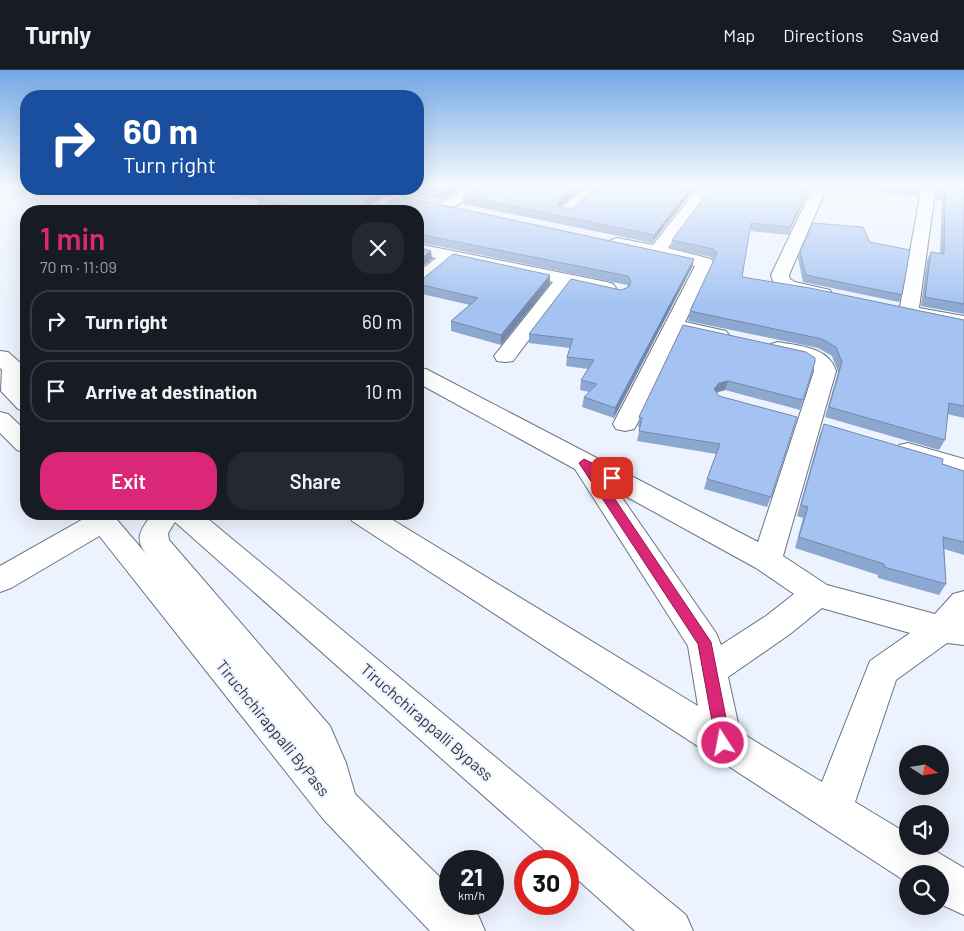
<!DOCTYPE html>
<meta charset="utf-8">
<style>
body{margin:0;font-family:Barlow,sans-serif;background:#242831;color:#f1f3f6;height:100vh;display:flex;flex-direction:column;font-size:19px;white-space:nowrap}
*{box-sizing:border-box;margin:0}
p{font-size:16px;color:#9ea1a6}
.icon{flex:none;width:28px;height:28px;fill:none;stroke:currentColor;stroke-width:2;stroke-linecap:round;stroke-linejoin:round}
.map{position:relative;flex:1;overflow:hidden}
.sheet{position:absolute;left:20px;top:135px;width:404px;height:315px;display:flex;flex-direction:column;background:#171b24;border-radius:20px;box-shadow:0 5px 20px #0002}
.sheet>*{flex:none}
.guide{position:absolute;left:20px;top:20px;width:404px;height:105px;border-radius:20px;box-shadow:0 5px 20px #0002;background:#1a4fa0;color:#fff;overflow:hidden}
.needle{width:32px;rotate:102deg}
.fabs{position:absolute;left:899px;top:675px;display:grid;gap:10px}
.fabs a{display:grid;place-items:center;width:50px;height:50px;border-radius:50%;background:#171b24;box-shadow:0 5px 20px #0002;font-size:25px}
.speed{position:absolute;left:439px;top:780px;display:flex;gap:10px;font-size:25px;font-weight:700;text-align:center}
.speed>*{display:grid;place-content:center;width:65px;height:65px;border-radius:50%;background:#171b24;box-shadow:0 5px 20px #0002;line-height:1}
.speed small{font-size:12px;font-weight:400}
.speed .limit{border:8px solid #d22;background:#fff;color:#111}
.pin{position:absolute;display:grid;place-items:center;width:42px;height:42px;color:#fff;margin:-21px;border-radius:10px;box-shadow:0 2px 8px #0006}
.me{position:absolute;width:55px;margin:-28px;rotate:349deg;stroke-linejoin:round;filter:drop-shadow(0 0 4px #0008)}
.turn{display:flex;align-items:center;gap:18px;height:105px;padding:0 20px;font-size:22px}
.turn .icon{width:65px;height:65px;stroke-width:2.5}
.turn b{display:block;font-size:35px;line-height:42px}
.round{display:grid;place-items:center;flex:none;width:52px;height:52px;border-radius:20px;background:#242831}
.summary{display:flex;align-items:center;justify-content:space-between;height:85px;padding:0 20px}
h1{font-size:30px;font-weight:600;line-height:38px;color:#db2777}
.cta{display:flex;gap:10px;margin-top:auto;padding:10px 20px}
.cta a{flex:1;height:58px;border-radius:20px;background:#db2777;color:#fff;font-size:20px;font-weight:600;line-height:58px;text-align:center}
.cta a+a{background:#242831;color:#f1f3f6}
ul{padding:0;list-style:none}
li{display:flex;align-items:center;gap:15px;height:62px;margin:0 10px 8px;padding:0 10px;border:2px solid #363941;border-radius:20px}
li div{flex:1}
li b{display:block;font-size:19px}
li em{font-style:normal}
header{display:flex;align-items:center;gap:30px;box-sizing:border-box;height:70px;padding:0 25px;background:#171b24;border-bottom:1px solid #363941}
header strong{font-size:24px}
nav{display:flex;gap:28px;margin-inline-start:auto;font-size:18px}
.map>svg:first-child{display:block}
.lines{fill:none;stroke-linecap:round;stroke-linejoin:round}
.minor-casing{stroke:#697383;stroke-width:2}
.highway-casing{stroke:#697383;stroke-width:2}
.minor{fill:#fff;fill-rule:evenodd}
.highway{fill:#fff;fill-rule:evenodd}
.wall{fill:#8da8d0}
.shaded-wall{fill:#7388a9}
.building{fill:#a4c3f2;stroke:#7388a9}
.route{fill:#db2777;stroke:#8e194d}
.labels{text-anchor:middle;stroke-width:4;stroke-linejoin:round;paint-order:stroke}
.near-street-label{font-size:16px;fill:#32373e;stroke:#ecf3fe}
</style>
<header>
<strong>Turnly</strong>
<nav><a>Map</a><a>Directions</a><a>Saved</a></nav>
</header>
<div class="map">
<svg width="964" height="861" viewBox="0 0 964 861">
<rect width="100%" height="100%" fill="#ecf3fe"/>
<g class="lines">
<defs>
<path id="minor" d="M470 115H487L450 140 445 141 394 130 393 126 376 122 374 119H400L409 121 410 125 442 133Z
M589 115H605L571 144H561L558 141 561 138Z
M700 115H715L668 178 711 189 714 193 685 252 726 261 729 265 726 269 719 271 680 262 637 354 634 359 625 361 616 359 613 354 695 196 611 176 609 173 611 170 617 168 653 175Z
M814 115H828L789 205 790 209 795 212 830 220 832 224 830 228 823 230C807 226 774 225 771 205Z
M922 115H936L919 238 964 246V258L909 248 902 246 899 242Z
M235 119H254C250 125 239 128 232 126L230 123Z
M418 174 607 212 613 214 616 218 613 222 607 224 569 216 513 291 505 292 497 291 494 286 553 212 453 191 424 214 418 215V202L436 188 418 184Z
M778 272C799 276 829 277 836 301L783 486 827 515 935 544 953 524 964 521V575L947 573 896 610 855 732 908 764V776H927L964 798V845L940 834V804H908V813L352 451 348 444H383L698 636 688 576 575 399 418 313V298L426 299 758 472 814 301 813 296 803 290 771 282 768 278 771 274ZM618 422 756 498 794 524 766 546 721 575 716 563ZM822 538 910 563 870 591 822 712 740 662 728 607 790 564Z
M13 291 21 293 24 298 23 319 26 322V341L18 339 1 321 2 298 5 293Z
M908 373 964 389V406L899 387 895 381 899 375Z
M92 444H120L113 458 11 518 0 522V496Z"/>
<path id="highway" d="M0 281 8 282 26 298V316L18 314 0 298Z
M0 342 8 344 26 361V383L17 380 0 363Z
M82 444H112L147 485C133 468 141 460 152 444H202L686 845 693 861H635L568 801V791H557L175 452 168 463 169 470 330 656 346 693 355 724 450 817V834H467L478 845 485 861H430L324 750Z"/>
</defs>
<use href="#minor" class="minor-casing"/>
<use href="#highway" class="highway-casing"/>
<use href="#minor" class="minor"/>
<use href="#highway" class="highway"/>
</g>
<path class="wall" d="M418 115H466L443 130 412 123 409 119H408H418Z
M697 115 652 173 463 134V126L560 137 562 138H573Z
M811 115 788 165 750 161 742 207 964 250V348L947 344 945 370 939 380 825 347 838 302 832 286 818 278 688 251 690 241 714 190 711 187 670 178 672 170Z
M876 115H922L918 127 876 122Z
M939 115 964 118V244L921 236 927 190 931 182 940 184 942 130 936 129 937 122Z
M248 119H385L386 126 370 135H384L401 126 694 189 692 197 614 348 582 337 584 327 589 322 580 320 581 310 588 299 566 296 567 287 570 278 529 273V264L571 209 621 220 628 217 627 215 418 172V173V141H282L260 138 258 130H259L247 127 246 120Z
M870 172 902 225 899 232 803 212 798 188 800 182Z
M550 205V214L501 275 451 261V251L470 235 418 223V213Z
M683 255 803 330 800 340 725 320 716 323 771 427 767 437 704 419 707 409 716 384 637 371 640 357H638L639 347Z
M824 354 964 401V485L944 479 946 514 939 525 878 508V505L795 478 803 448 797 446 820 364Z"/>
<path class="shaded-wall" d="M454 115H466L443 130 442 122Z
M577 115H586L560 137 557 135 560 129Z
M693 115H697L652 173 654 165Z
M810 115H811L788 165 790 157Z
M384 119H385L386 126 368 137 363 133 367 129Z
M431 181 432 189 418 200V191Z
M694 189 692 197 614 348 615 338Z
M550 205V214L501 275V265Z
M728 311 725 320 717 322 711 329 714 319 719 313Z"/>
<path class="building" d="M418 115H454L442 122 418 117Z
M479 115H577L560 129 557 135 562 138H573L599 115H693L654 165 463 126Z
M713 115H810L790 157 751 153 742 207 810 218 964 250V336L949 333 945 370 829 337 842 292 836 277 822 269 690 241 717 183 713 179 672 170Z
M884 115H922L921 120Z
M940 115 964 118V234L925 227 931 182 944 184 945 122H939Z
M248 119H384L367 129 363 133 365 135H384L401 126 694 189 615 338 584 327 597 314 581 310 594 290 567 287 573 269 529 264 571 209 621 220 629 217 631 211 628 206 418 164V141H305L293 139 298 136 258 130 269 124 246 120Z
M813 153 863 157 870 172 910 180 902 225 806 205 800 182Z
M418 177 431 181 418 191Z
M453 184 550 205 501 265 451 251 478 228 418 214V213Z
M683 255 806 282 815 288V292L803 330 728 311 719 313 714 319 719 326 797 347 771 427 707 409 720 374 639 361 642 348 639 347Z
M824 354 943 389 942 394 964 401V472L943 467 946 514 884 497V494L799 467 808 437 801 435Z"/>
<linearGradient id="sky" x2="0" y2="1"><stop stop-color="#73a8e6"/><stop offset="0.49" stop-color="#f6faff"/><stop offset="1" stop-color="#f6faff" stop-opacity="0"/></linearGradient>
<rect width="964" height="236" fill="url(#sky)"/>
<path class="route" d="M584 389 616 405 618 408 616 410 612 411 598 404 711 572 731 673 729 678 723 680 718 678 716 673 698 574 579 393Z"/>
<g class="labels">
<g class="near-street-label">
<text transform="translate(427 652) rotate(41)" y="6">Tiruchchirappalli Bypass</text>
<text transform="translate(273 658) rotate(51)" y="6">Tiruchchirappalli ByPass</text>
</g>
</g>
</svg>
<div class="fabs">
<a><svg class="needle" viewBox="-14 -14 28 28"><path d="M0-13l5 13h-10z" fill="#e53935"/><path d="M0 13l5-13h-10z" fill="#9ea1a6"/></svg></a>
<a><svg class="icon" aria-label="sound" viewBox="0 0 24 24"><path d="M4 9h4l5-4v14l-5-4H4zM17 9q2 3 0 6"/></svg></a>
<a><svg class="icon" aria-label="search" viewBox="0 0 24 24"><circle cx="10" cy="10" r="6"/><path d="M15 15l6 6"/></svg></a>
</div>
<div class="speed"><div>21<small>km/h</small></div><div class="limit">30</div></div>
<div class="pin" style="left:612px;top:408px;background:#d93025"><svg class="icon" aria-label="arrive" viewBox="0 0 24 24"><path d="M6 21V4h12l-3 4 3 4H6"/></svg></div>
<svg class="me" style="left:723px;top:673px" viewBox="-20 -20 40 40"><circle r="17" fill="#db2777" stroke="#fff" stroke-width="3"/><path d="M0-11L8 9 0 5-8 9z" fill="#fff"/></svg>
<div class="guide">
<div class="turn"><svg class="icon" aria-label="right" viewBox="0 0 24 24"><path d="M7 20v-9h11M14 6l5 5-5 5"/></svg><div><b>60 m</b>Turn right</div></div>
</div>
<section class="sheet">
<div class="summary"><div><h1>1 min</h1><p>70 m · 11:09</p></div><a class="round"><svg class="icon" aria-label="close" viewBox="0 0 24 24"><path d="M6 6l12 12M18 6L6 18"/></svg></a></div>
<ul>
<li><svg class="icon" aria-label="right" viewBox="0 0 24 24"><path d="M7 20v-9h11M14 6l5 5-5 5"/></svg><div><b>Turn right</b></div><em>60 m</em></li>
<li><svg class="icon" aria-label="arrive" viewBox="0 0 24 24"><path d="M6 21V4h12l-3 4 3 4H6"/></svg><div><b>Arrive at destination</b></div><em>10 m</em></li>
</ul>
<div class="cta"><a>Exit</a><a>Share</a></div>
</section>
</div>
